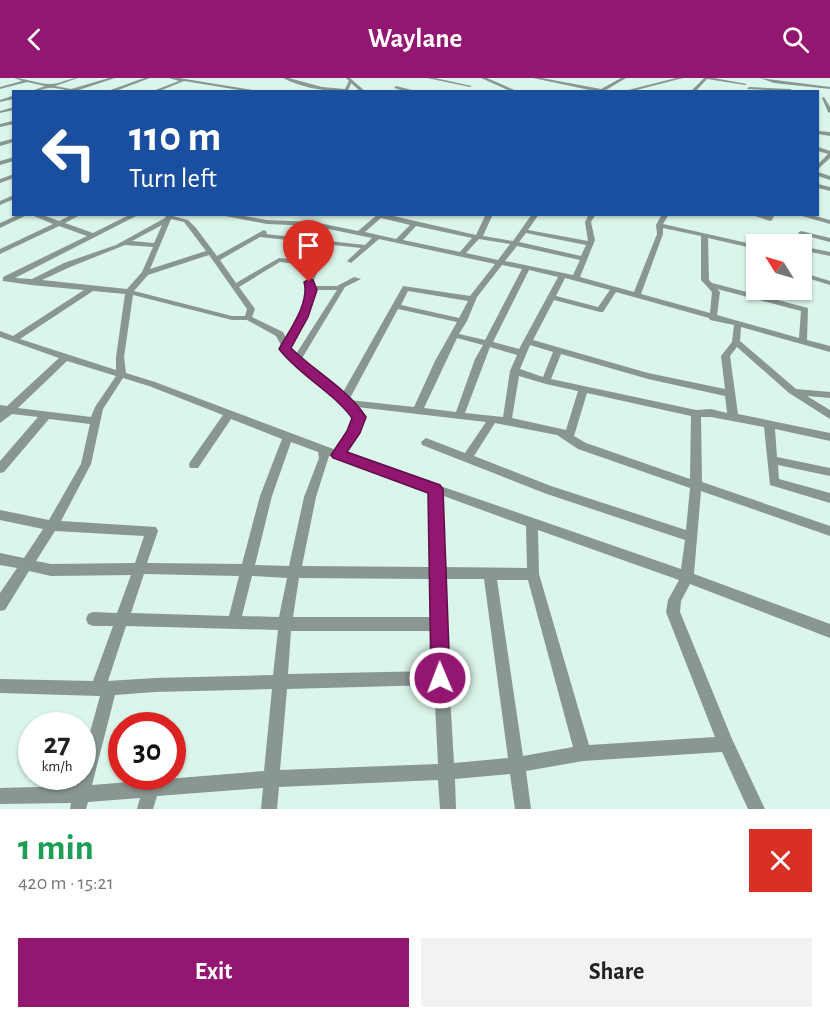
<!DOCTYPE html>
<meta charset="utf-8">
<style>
body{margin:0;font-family:"Alegreya Sans",sans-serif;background:#f2f2f2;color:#202124;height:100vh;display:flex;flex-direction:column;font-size:22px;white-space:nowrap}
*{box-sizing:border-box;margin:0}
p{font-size:20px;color:#757577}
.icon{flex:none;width:33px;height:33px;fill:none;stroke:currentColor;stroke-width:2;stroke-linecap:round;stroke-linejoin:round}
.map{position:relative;height:731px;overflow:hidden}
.side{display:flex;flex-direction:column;background:#fff;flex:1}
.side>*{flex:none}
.guide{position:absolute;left:12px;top:12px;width:807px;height:126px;border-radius:0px;box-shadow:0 2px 4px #0004;background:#1a4fa0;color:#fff;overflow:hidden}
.needle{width:39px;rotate:307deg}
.buttons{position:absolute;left:746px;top:156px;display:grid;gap:12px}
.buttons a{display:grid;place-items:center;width:66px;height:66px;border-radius:0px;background:#fff;box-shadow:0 2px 4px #0004;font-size:30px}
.speed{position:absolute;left:18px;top:634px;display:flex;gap:12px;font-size:30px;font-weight:700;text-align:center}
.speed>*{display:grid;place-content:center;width:78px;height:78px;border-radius:50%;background:#fff;box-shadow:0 2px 4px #0004;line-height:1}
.speed small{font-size:15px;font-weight:400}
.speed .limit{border:9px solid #d22;background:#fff;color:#111}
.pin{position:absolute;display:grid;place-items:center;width:51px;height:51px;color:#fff;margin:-62px -26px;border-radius:50% 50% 50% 0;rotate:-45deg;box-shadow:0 0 6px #0007}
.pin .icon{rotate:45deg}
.me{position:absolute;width:66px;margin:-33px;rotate:359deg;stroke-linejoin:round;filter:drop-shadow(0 0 4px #0008)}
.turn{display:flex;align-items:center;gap:21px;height:126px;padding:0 18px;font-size:27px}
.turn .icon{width:78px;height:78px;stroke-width:2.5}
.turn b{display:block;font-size:42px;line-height:51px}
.round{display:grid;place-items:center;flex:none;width:63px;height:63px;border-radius:0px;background:#f2f2f2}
.head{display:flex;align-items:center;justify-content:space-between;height:102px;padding:0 18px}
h1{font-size:36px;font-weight:700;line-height:45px;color:#1e9e55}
.action{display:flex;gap:12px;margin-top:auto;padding:12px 18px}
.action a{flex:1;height:69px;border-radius:0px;background:#931671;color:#fff;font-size:24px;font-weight:700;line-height:69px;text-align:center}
.action a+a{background:#f2f2f2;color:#202124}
header{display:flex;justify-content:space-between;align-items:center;height:78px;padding:0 18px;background:#931671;color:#fff;font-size:27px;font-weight:700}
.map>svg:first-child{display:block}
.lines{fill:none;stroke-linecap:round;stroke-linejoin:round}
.street{fill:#8a9690;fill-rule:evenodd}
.route{fill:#931671;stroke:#600e49;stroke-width:1.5}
</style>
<header><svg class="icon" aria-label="back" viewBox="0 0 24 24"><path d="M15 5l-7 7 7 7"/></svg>Waylane<svg class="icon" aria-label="search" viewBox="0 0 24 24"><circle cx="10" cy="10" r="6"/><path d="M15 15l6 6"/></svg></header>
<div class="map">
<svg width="830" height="731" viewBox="0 0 830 731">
<rect width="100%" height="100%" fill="#daf5e9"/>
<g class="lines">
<path class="street" d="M14 0C26 0 37 6 49 6 58 7 68 0 78 0L55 8 71 11 109 0H115L76 13 78 14C68 14 57 9 49 10 42 11 36 14 29 14L45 8 27 4 0 11V9L22 3Z
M144 0H150L113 14H105Z
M169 0H179L265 14H251L184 3 157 14H150L179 3Z
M283 0H289L322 9 345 11 349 3 346 0H350L366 14H361L351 5 348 13C326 14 302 10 283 0Z
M427 0H435L472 8 470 9Z
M481 0H487L519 14H512Z
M533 0H542L601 11 621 0H626L606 12 613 14H599Z
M676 0H683L629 14H620Z
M704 0H714L747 6 745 7 707 1 695 14H690Z
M760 0 830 9V11L774 5Z
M396 8 416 13V14H407L394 10Z
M749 9 790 11 792 12 790 13 747 11Z
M12 18 14 21 0 24V22Z
M824 19 830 29V35L828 34 822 20Z
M14 29V32L0 35V33Z
M12 43 14 46 0 49V46Z
M818 53 830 54V58L818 56Z
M12 61H14V64L0 68V64Z
M818 69 830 73V80L818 91V86L828 76 818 73Z
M14 79V83L0 87V83Z
M818 94 830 98V102L818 98Z
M14 96V100L0 105V101Z
M818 106 830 109V113L818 110Z
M14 117V121L0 127V123Z
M20 136H29L0 150V145Z
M29 136H40L59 143 73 136H82L65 145 93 155 131 136H140L15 200 32 201 64 185 116 167 165 140 167 136H173V138L188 142 196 150 217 178 264 152 267 154 266 156 365 167 372 160 314 148 267 146 215 136H233L267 142 314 144 358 153 378 136H385L476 157 486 136H493L483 158 513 163 532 136H539L528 152 588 163 585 144 589 136H596L591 144 595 162 580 199 634 214 657 156 656 147 662 136H669L663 146 756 167V171L708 160 709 202 712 205 808 230 807 262 830 268V274L741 249 740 263 796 311 830 314V320L807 318 830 332V341L789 315 737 269 730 278 738 336 830 355V363L775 351 777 379 830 390V398L778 387 779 401 830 415V425L770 407 764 349 711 339H701L702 404 830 448V458L701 413 694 496 830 546V560L690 506 681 523 680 534 732 661 765 731H748L722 674 583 683 526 693 531 731H515L510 696 455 701 456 731H440L438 702 279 709 277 731H261L263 710 157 718 153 731H137L140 720 88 724 86 731H70L71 725 0 726V710L76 708 78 699H82V683L100 618 0 615V601L93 603 113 548H93L88 546 86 541 88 536 93 534 117 535 131 497 51 498 29 493 5 532 0 533V515L17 490 0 487V475L24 480 43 451 0 442V432L49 442 81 386 90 346 49 341 4 394 0 395V383L38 339 12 336 0 345V327L7 328 59 280 0 259V253L13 258 84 212 31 207 3 203V199L87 158 59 148 0 176V171L53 146ZM381 140 410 147 396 161 365 154ZM171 141 184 144 206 173 150 191ZM162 147 154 165 132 163ZM416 148 472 160 460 174 403 162ZM663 150 701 158V202L712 214 710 235 641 216 663 156ZM526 155 586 167 581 178 519 164ZM260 159 361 170 347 183 351 185 379 161 495 186 470 218 403 208 342 316 301 282 345 209 361 201 354 199 337 208H314L313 204 321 186 320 184 279 180 236 205 220 182ZM479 161 510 166 498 182 466 175ZM125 167 153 169 142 194 127 211 42 202 70 189ZM517 168 580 182 573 197 505 183ZM209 177 247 231 245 238H232L134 213 148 197ZM280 184 313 188 305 204 306 212 303 229 286 260 283 254 252 239 255 231 239 209ZM502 187 522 191 485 262 459 256 467 243 477 219ZM529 192 558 199 519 271 493 264ZM565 200 610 212 598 229 556 218ZM717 211 801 233 799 260 717 237 720 214ZM314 212H337L296 276 291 269 311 229ZM93 213 125 216 116 279V292L20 261ZM408 213 468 223 459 240 401 227ZM616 214 709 240 710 242 734 247 732 264 721 278 725 311 648 295 533 262 554 222 600 234H603ZM133 217 232 242H247L276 258 282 269 281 271 285 274 293 285 352 337 354 344 336 372 155 304 126 295 124 279ZM398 231 457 244 435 283 414 329 349 322ZM457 260 483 267 475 281 456 334 424 330ZM530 267 553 274 543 299 520 291ZM490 269 517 277 510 293 503 339 465 335ZM561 276 648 301 725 318 727 335 711 331 696 332 551 301ZM67 283 116 298 95 329 91 339 18 330ZM519 298 546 306 578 313 566 352 512 340ZM123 300 149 308 223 337 190 384 189 387 190 390H198L231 341 282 361 260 418 242 486 147 485 158 453 156 449 61 443 91 386 103 331ZM587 315 691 338 690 401 586 365 574 358ZM357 329 486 344 465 375 426 360 421 364 422 367 544 415 685 462 681 491 345 375 364 344 361 335ZM495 345 557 357 578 371 690 410 686 452 551 408 474 378ZM291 364 318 374 319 380 304 419 289 488 255 487 272 418ZM329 378 429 413 430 489 302 488 316 419ZM441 417 526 448 527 490 442 489ZM538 452 679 502 668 522 666 534 715 659 589 667 539 496ZM55 453 144 458 135 485 51 486 36 483ZM144 496 239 498 229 538 131 535ZM252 498 287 500 279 539 242 538ZM299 500 430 501 431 539H293ZM443 501H484L508 680 454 685 446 549 447 546ZM497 502H528L573 669 523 678ZM126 548 278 552 273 597 155 600 108 603ZM291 553H432L434 593 288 596ZM434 607 438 686 280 692 287 611ZM272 611 264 693 92 707 115 617 155 614Z
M749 136 768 138 769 136H775L772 142 770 143Z
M795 136H808L830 142V146Z
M801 153 830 160V164L799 156 798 155Z
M775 161 791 165 793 166H782L773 164 772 163Z
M801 168 830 174V178L801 172Z
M801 194 830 203V207L801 198Z"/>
</g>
<path class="route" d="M309 201 313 202 317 212 308 239 291 270C314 293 348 311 366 339L360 355 347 374 440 407 443 411 450 600 447 607 440 609 434 607 431 600 428 415 333 380 331 377 347 353 352 340C332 313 300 298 279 271 289 253 310 225 304 204Z"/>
</svg>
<div class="buttons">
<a><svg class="needle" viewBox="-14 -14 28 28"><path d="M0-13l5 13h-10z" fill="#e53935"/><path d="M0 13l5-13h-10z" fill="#757577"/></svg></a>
</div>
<div class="speed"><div>27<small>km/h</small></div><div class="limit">30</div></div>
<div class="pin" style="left:309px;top:204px;background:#d93025"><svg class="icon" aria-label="arrive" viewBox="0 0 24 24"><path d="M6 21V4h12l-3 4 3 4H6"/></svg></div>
<svg class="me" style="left:440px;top:600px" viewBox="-20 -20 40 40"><circle r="17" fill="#931671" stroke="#fff" stroke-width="3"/><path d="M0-11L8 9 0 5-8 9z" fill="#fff"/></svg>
<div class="guide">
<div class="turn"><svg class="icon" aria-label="left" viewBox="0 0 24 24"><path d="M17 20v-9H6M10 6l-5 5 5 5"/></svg><div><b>110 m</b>Turn left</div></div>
</div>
</div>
<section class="side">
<div class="head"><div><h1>1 min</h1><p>420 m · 15:21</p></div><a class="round" style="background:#d93025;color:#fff"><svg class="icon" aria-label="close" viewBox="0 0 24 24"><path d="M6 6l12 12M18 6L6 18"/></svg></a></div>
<div class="action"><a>Exit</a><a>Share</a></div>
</section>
